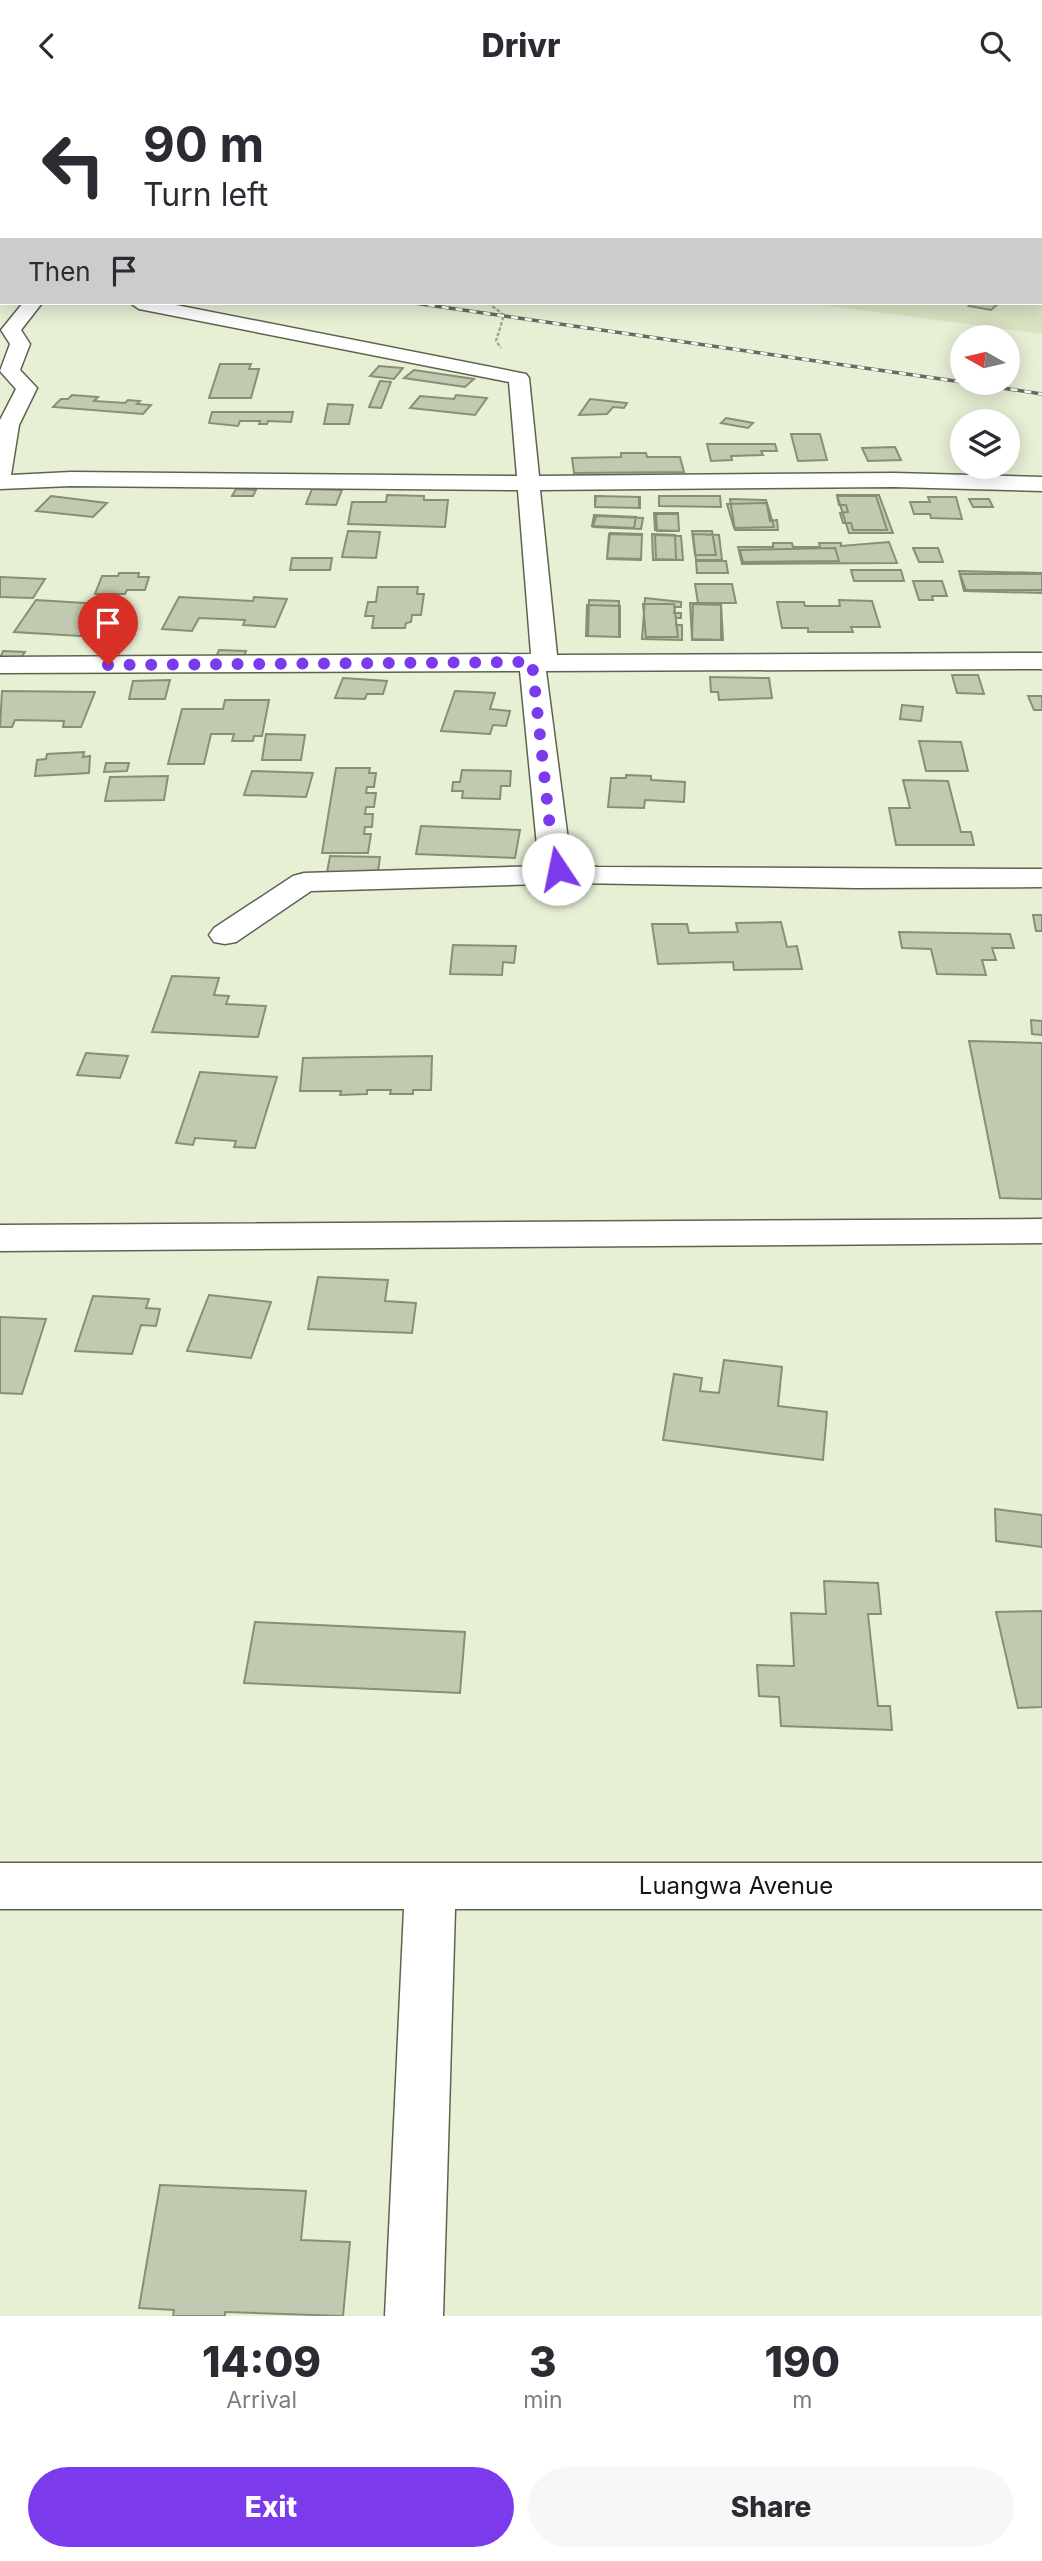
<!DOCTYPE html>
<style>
body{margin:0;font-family:Inter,sans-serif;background:#f7f7f7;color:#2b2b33;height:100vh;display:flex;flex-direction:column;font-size:26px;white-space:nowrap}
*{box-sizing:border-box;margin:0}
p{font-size:23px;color:#7c7c81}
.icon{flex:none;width:38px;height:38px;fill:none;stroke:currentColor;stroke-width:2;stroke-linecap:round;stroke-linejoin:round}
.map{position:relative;height:2225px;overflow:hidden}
.sheet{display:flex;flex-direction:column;background:#fff;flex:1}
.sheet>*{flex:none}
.hud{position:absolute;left:0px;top:0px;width:1043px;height:214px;box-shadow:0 4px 18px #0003;background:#fff;color:#2b2b33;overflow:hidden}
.needle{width:46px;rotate:278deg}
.tools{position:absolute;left:950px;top:234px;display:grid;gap:14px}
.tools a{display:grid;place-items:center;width:70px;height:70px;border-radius:50%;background:#fff;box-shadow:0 4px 18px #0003;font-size:35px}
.pin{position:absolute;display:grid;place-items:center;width:60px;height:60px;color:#fff;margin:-72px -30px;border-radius:50% 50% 50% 0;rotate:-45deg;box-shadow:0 0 7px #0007}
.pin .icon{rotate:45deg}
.me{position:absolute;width:77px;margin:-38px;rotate:349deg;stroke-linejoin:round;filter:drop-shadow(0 0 5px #0008)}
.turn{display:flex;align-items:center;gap:24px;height:147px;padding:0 28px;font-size:32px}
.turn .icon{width:91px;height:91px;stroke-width:2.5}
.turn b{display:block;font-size:49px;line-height:60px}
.then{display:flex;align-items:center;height:66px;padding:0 28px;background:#0003;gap:14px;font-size:26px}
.eta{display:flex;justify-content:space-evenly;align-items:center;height:119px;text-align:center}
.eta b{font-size:42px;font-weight:800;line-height:49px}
.cta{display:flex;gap:14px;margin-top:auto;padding:14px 28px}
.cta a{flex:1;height:80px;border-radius:42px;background:#7c3aed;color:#fff;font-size:28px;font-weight:800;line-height:80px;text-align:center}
.cta a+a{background:#f7f7f7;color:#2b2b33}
header{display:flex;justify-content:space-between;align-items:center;height:91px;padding:0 28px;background:#fff;font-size:32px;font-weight:800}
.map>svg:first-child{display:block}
.built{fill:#d9e3c2}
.building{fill:#c1c9b0;stroke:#888f77;stroke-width:2}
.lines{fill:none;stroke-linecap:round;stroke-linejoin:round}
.minor-casing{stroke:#5d644e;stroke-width:3}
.secondary-casing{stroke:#5d644e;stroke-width:4}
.path{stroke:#a3aa95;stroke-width:2.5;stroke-dasharray:3.5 2;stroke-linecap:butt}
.minor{fill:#fff;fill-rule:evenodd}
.secondary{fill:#e2e8ce;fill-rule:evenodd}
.rail-casing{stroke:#676c5c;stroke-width:3.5}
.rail{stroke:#fff;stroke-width:2.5;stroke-dasharray:7;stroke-linecap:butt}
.route{stroke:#7c3aed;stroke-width:12;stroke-dasharray:0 21.6}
.labels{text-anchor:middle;stroke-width:5;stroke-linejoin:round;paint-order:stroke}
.near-street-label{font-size:24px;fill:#15180f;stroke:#fff}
</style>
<header><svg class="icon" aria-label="back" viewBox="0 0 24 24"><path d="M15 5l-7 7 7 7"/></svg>Drivr<svg class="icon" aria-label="search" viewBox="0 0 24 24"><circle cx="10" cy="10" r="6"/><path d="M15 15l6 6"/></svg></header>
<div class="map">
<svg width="1042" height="2225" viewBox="0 0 1042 2225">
<rect width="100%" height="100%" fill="#e7efd5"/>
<path class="built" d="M0 0H698L714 2H2V103Z
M1042 37V243L808 212H1041Z"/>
<path class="building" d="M367 0H495L493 2Z
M973 212H999L991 219 969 215Z
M220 273H251L249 278H259L251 307H209Z
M379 275 403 277 394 288 370 285Z
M414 279 474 288 465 296 404 287Z
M380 290 391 291 381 317 369 316Z
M72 304 98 306 94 310 125 312 128 309 140 310 137 313 151 314 143 323 53 316 61 308H68Z
M456 304 487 307 475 324 410 317 420 305 454 308Z
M590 308 627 312 624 317 613 316 607 323 579 324Z
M328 313 353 314 349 333H324Z
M212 321H293L291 331 268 330 267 333H259L260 330H240L238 335 209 332Z
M726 327 753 332 748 337 721 332Z
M791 343H820L827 369 798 370Z
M707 353H775L777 360H761L763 364 731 365 732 369 711 370Z
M895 356 901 369 868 370 862 357Z
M621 362H646L647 366H680L684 381 574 382 572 367 621 366Z
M236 398 256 399 253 405H232Z
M312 398 342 399 336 414 306 413Z
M387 404 424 405V409H448L445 436 348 433 352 411H386Z
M837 404H879L893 442H849Z
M51 405 107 412 93 426 36 420Z
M595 405 640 406V417L595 416Z
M596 405 639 406V417L595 416Z
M659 405H720L721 416 659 415Z
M837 405H876L887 439H853L851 432H843L840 422 848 421 846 414H839Z
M928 406H956L962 428 931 427 930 423H914L910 411H930Z
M730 408 766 409 770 430 777 429 778 439H735Z
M969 408H989L993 416H973Z
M767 412 774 436 734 437 727 413Z
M654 422H678L679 440 655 439Z
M656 423H678L679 440H657Z
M594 424 636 426 634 437 592 435Z
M596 425 643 427 641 438 593 436Z
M348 440 380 441 376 467 342 466Z
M692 440H712L716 464H695Z
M610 442 642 443 641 469 607 468Z
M609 443 642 444 641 468 607 467Z
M652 443 675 444 676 469H653Z
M693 443 719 444 722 469H696Z
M655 444 681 445 683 469 656 468Z
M889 451 897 472 742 473 738 456H773V452H792L793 456H820L819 452H841V455Z
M835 457 839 470 743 471 740 459Z
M913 457H938L943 471H919Z
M292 467H332L330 479H290Z
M696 470H726L728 482H697Z
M851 479H901L904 490H854Z
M959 480 1042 482V502L964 500Z
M119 482H139L138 486H149L145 499H127L125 503H95L102 485H118Z
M960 483H1042V499H966Z
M0 486 45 488 33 507 0 506Z
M913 490H942L947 505H932L933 509H919Z
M695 493H732L736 512H698Z
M378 496H418L417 503H424L421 524H412L411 531 406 532 405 537H372L374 525H365L368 511H376Z
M179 506 253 510 254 506 287 508 275 536 243 534 245 529 199 527 192 540 162 538Z
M645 507 681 511V516H675L674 522H681V527H676V534H682V549L642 548Z
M36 509 117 514 97 546 14 541Z
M589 509 619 510V546L588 545Z
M839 509 872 510 880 536H851L853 541H808V537H782L777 511H804L805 515H840Z
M690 512H721L723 549 692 548Z
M643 513H674L678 546H646Z
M693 513 721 514V549H692Z
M587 514 620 515V546L586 545Z
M219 559 246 560 242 570 215 569Z
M3 560 25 561 20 568 0 567Z
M952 584H978L984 603 957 602Z
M710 586 769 587 772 607 719 609 718 601H711Z
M343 587 387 590 383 603H367L365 608 335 607Z
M170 589 165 608H129L133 590Z
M2 600 95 601 81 636H63L64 630 15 629 12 636H0Z
M455 600 495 602 490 618 510 620 506 635 493 634 490 643 441 640Z
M1028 605H1042V619H1034Z
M225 609H269L262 645H254L253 650H232L234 643H211L204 673H168L182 618H223Z
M902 614 923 616 921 630 900 628Z
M266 643 305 644 301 669H262Z
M919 650 961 651 968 680H926Z
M84 661 83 666 90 665 89 682 35 685 37 669 46 668 47 663Z
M106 672H129L127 680 104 681Z
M336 677H370L369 682H376L374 696H367L366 702H376L374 716H366L365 723H373L372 736H365L364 743H371L368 762H322Z
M462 679 511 680 510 695H501L500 708 462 707 463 700H452L453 691H460Z
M252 680 313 682 306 706 244 704Z
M626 684 651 685V689L685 691 684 711 645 709 644 717 608 716 611 687H626Z
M168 685 164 709 105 710 110 686Z
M903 689 948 690 961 741H971L974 754H896L889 717H910Z
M421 735 520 739 515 767 416 763Z
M330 765 380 766 377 787H326Z
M1033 824H1042V840H1036Z
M781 831 787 856 797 855 802 878 734 879 733 871 658 873 652 833H687L689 842 738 841 736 832Z
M899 841 1010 843 1014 857H992L996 869H982L986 884 937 883 931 858 902 857Z
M453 854 516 855 514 872 503 871 502 884 450 883Z
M172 885 219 887 214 904 229 905 226 913 266 915 258 946 152 941Z
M1031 929 1042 930V944L1032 943Z
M969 950 1042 952V1108L1000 1107Z
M86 962 128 965 120 987 77 984Z
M432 965 431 999H413V1003H390L391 999H367V1003L340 1004 341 1000H300L303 967Z
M200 981 277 986 255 1057 234 1056 236 1050 195 1047 193 1054 176 1052Z
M318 1186 388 1189 385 1210 416 1212 412 1242 308 1238Z
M209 1204 271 1211 251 1267 187 1260Z
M93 1205 149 1208 146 1217 160 1218 156 1235 141 1234 132 1263 75 1260Z
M0 1226 46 1228 22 1303 0 1302Z
M724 1269 782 1276 778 1315 827 1321 823 1369 663 1349 674 1283 702 1287 700 1300 719 1302Z
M995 1418 1042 1424V1456L996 1450Z
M824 1490 878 1492 881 1523H868L878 1615H890L892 1639 781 1635 779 1606 759 1605 757 1574 794 1575 791 1522 826 1523Z
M1042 1520V1616L1018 1617 996 1521Z
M255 1531 465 1541 460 1602 244 1592Z
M160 2094 306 2100 301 2149 350 2151 343 2225 225 2221V2225H173L174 2219 139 2217Z"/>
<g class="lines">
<defs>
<path id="minor" d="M0 29H2V39H0Z
M1041 153H1042V163H1041Z
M0 196H2V208H0Z
M23 212H42L21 239 30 253 20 279 37 297 19 334 11 384 71 381 517 385 509 291 139 218 130 212H166L526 283 529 287 539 385 894 382 1042 386V400L894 396 540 399 557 564 1042 562V578L546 580 571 772 598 776 1042 778V796L856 797 574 792 311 800 236 851 225 853 214 851 209 844 214 837 293 785 304 782 542 775 538 765 520 580 0 582V566L531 563 518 399 71 395 0 398V329L16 298 0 280 10 253 1 239Z
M1042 1128V1152L0 1160V1134Z
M0 1772H1042V1818H455L443 2225H385L404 1818H0Z"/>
<path id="secondary" d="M588 0H618L619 2H590Z
M1041 42H1042V52H1041Z"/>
</defs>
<use href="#minor" class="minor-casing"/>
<use href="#secondary" class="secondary-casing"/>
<path class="path" d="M488 212 504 224 496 250 501 257"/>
<use href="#minor" class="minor"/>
<use href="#secondary" class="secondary"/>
<defs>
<path id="rail" d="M414 212 962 291
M969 292 1042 303"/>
</defs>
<use href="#rail" class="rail-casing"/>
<use href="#rail" class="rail"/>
</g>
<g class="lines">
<path class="route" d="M108 574 532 571 553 765 558 778"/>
</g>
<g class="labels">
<g class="near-street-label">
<text x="736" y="1803">Luangwa Avenue</text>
</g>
</g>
</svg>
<div class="tools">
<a><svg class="needle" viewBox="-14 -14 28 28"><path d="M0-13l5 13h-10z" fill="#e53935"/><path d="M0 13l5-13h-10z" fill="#7c7c81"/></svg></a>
<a><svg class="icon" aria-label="layers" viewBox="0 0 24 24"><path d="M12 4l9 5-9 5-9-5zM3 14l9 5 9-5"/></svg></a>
</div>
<div class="pin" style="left:108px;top:574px;background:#d93025"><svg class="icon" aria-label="arrive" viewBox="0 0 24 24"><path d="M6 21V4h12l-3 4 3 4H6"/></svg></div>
<svg class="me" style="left:558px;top:778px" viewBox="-20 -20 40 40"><circle r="19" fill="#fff"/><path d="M0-13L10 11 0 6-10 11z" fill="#7c3aed"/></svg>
<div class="hud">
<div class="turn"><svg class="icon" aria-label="left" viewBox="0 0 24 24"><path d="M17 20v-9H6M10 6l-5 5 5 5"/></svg><div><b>90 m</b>Turn left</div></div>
<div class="then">Then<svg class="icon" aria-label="arrive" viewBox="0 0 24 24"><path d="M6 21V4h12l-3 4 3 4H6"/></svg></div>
</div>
</div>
<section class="sheet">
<div class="eta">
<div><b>14:09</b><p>Arrival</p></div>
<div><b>3</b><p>min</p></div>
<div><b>190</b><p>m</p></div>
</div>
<div class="cta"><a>Exit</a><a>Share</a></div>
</section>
